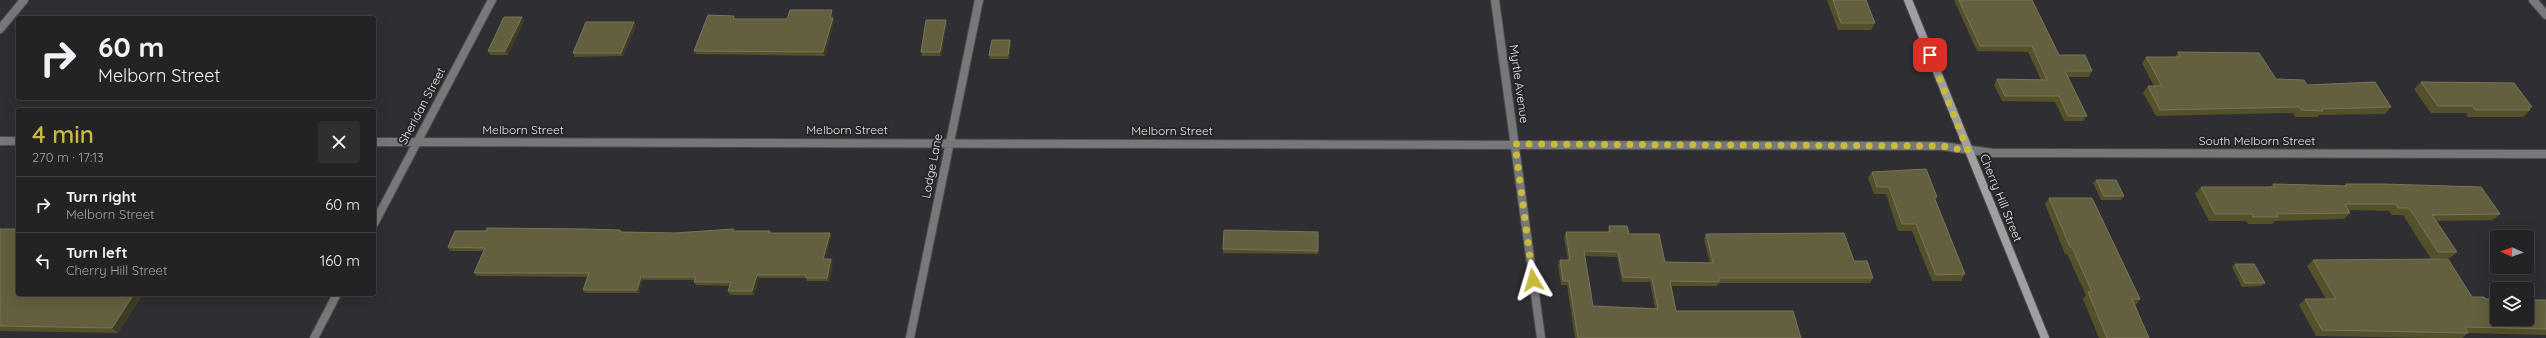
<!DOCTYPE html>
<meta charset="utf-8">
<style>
body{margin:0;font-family:Quicksand,sans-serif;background:#2f2f32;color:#f1f3f6;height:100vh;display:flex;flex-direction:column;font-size:15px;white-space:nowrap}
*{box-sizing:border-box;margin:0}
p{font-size:13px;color:#a3a4a7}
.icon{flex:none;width:22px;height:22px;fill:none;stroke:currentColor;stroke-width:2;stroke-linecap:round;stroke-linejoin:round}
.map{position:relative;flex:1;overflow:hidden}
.drawer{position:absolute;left:16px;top:108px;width:360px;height:188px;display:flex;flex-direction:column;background:#232326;border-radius:4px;box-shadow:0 4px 16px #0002,0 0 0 1px #404043}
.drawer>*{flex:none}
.hud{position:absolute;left:16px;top:16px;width:360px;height:84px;border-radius:4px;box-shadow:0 4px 16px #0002,0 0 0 1px #404043;background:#232326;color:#f1f3f6;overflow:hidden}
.needle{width:26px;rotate:272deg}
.controls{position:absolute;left:2490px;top:230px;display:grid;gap:8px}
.controls a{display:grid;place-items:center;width:44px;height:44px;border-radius:4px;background:#232326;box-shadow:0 4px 16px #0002,0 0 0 1px #404043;font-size:20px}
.pin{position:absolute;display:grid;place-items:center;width:34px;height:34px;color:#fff;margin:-17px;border-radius:8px;box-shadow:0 2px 6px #0006}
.me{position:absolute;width:44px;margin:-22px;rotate:353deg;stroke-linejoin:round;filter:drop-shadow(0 0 3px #0008)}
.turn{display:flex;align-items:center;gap:14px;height:84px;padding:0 16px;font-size:18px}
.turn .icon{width:52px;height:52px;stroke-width:2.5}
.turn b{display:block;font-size:28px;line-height:34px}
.round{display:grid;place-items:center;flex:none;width:42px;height:42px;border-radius:4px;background:#2f2f32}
.summary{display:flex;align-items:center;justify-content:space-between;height:68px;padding:0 16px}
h1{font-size:24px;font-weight:600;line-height:30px;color:#c8bb3b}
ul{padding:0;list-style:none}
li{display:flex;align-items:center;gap:12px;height:56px;padding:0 16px;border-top:1px solid #404043}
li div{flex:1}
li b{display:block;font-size:15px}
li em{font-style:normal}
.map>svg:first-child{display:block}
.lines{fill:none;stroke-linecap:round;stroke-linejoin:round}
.street-casing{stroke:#4c4c50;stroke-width:10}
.secondary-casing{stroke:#4c4c50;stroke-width:10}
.street{stroke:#777879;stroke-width:8}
.secondary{stroke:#a0a0a3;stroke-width:8}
.wall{fill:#54502a;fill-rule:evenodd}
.shaded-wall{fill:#3f3c25}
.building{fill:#63603f;stroke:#787559;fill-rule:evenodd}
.route{stroke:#c8bb3b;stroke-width:7;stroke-dasharray:0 12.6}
.labels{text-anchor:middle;stroke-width:4;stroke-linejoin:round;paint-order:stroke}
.street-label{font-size:12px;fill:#e4e5e7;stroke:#252629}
</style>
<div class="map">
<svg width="2546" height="338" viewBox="0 0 2546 338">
<rect width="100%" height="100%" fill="#2f2f33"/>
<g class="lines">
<defs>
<path id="street" d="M1495 0 1541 338
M2533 0 2546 15
M0 29 24 0
M0 141H18
M374 142 1942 146 1993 153 2546 154
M374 224 492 0
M314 338 337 294
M910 338 979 0"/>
<path id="secondary" d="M1908 0 2045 338"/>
</defs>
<use href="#street" class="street-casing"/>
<use href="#secondary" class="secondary-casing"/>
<use href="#street" class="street"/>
<use href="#secondary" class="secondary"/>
</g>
<path class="wall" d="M1827 0H1866L1875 23 1871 30H1838Z
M1954 0H2032L2059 55 2092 71 2089 77H2068L2087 116 2083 121H2064L2055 102 2002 101 1994 85 1997 79 2041 80 2028 52 1977 51Z
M833 14 832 18 834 21 825 56 696 54 694 51 735 19H787Z
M522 17 524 21 508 55H490L488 51Z
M946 20 947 24 941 56H922L921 52Z
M634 22 636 26 623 56 575 57 573 53Z
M1010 40 1011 44 1009 59H990L989 55Z
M2178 52 2276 79 2307 85 2391 107 2385 114 2319 115 2318 117H2295L2293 113 2156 116 2143 93 2148 86H2154L2142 63 2146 57H2175Z
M2421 82 2532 107 2529 109 2530 110 2523 117H2468L2466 113H2431L2414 89Z
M1872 172 1937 197 1935 200 1965 274 1961 281H1932L1912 231H1898L1886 194H1874L1868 178Z
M2096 180 2124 196 2121 200H2101L2093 183Z
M2273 184 2344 186 2346 184 2500 214 2493 220 2437 221 2457 252 2450 258 2431 259 2403 215H2392L2389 211 2349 210 2350 213 2344 219 2275 221 2272 224H2248L2246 221H2209L2195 194 2201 187H2270Z
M2049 198 2140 299 2135 306 2149 338H2099L2083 299 2086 295 2067 254H2065L2045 204Z
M1609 226 1629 234 1665 262 1710 263 1704 239 1706 234 1854 261 1873 278 1870 283H1719L1717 286H1671L1676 311 1801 338H1575L1567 285H1561L1558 265 1560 260H1568L1564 237 1566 232H1608ZM1585 256 1617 257 1622 282H1650L1655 308 1593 306Z
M0 229 18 294H143L118 333 0 331Z
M620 230 622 232 675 233 770 231 771 233 831 236 825 259H831L833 263 829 281H807L806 278H759L754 295H730L728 291 730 286 696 285 694 282 695 280H643L639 293H585L583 290 587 277 477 276 474 273 484 251H450L448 247 486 231Z
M1223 249 1318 251V254L1223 253Z
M2313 260 2472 297 2486 299 2546 300V335L2468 333 2462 338H2430L2316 336 2299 305 2305 299H2326L2307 266Z
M2235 264 2265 283 2261 286 2242 287 2232 267Z"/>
<path class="shaded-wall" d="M832 10 833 14 831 21 830 18Z
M522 17 524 21 508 55 505 51Z
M833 18 834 21 825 56 823 52Z
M946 20 947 24 941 56 940 52Z
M634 22 636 26 623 56 621 53Z
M1010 40 1011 44 1009 59 1008 55Z
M830 233 831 236 825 263 823 259Z
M831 259 833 263 829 281 827 278Z
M757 275 759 278 754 295 752 291Z
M641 277 643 280 639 293 637 290Z
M134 294H143L118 333 112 328Z"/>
<path class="building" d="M1833 0H1866L1875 23H1841Z
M1959 0H2032L2059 55H2085L2092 71H2065L2087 116H2068L2059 96H2005L1997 79 2047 80 2032 46H1980Z
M790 10H832L830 18H833L823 52 694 51 708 15 734 16 733 19H787Z
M504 17H522L505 51H488Z
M926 20H946L940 52H921Z
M586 22H634L621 53H573Z
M992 40H1010L1008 55H989Z
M2178 52 2259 53 2276 79 2304 80 2307 85 2375 82 2391 107 2322 109 2323 111 2301 110 2298 107 2160 110 2148 86H2162L2146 57H2181Z
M2421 82 2514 83 2532 107H2528L2530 110H2475L2473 106H2438Z
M1926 169 1937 197H1934L1965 274 1936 275 1916 224H1902L1889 187H1877L1872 172Z
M2096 180H2116L2124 196H2104Z
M2273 184 2347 186 2346 184H2383L2481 187 2500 214 2432 215 2457 252H2438L2409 208H2398L2396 204H2345L2350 213 2276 214 2278 217H2253L2252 214H2215L2201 187H2275Z
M2049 198H2092L2140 299H2132L2149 338H2107L2088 292H2092L2072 247H2070Z
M1609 226H1627L1629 234H1659L1665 262 1713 263 1706 234 1844 233 1854 261H1867L1873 278H1719V282L1670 281 1676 311H1793L1801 338H1578L1569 281H1563L1560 260H1570L1566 232H1610ZM1584 251 1618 252 1623 277 1652 278 1658 309 1593 306Z
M487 228 583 229 620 230V232L675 233 734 229 733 231H770L769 233H830L823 259H831L827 278H806V275H757L752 291H728L731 282H694L696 277H641L637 290H583L589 273H474L485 248 448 247 455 231H486Z
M0 229H18V294H134L112 328 0 326Z
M1224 230 1318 232V251L1223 249Z
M2448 259 2472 297H2484L2486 299H2497V319H2527V300H2546V329L2465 327 2468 333 2322 330 2305 299H2336L2313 260Z
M2235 264H2254L2265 283H2245Z"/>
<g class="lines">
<path class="route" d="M1533 280 1515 144 1942 146 1968 151 1930 55"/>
</g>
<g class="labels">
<g class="street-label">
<text transform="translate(1519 84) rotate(82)" y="4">Myrtle Avenue</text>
<text transform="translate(422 106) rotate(-62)" y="4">Sheridan Street</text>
<text x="523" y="134">Melborn Street</text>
<text x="847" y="134">Melborn Street</text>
<text x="1172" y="135">Melborn Street</text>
<text x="2257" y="145">South Melborn Street</text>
<text transform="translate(932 166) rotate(-79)" y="4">Lodge Lane</text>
<text transform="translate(2001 198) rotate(68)" y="4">Cherry Hill Street</text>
</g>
</g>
</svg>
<div class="controls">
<a><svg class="needle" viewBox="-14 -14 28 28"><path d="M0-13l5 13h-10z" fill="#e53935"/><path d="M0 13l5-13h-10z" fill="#a3a4a7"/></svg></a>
<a><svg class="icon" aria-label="layers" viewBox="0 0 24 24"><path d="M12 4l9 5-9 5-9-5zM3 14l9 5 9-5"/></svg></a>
</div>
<div class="pin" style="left:1930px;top:55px;background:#d93025"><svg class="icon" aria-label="arrive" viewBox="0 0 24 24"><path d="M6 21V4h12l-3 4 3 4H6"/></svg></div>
<svg class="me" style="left:1533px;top:280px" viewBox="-20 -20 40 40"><path d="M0-17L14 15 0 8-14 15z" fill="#c8bb3b" stroke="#fff" stroke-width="4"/></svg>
<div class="hud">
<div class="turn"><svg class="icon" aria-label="right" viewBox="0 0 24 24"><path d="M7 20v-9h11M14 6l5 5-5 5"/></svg><div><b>60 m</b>Melborn Street</div></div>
</div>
<section class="drawer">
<div class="summary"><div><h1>4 min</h1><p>270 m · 17:13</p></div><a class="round"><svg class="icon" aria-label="close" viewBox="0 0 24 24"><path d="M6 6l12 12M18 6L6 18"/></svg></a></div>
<ul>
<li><svg class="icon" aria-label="right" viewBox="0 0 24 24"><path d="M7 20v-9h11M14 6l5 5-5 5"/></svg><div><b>Turn right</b><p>Melborn Street</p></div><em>60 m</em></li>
<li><svg class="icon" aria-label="left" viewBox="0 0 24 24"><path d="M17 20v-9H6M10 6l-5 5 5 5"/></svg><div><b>Turn left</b><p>Cherry Hill Street</p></div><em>160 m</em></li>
</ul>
</section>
</div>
